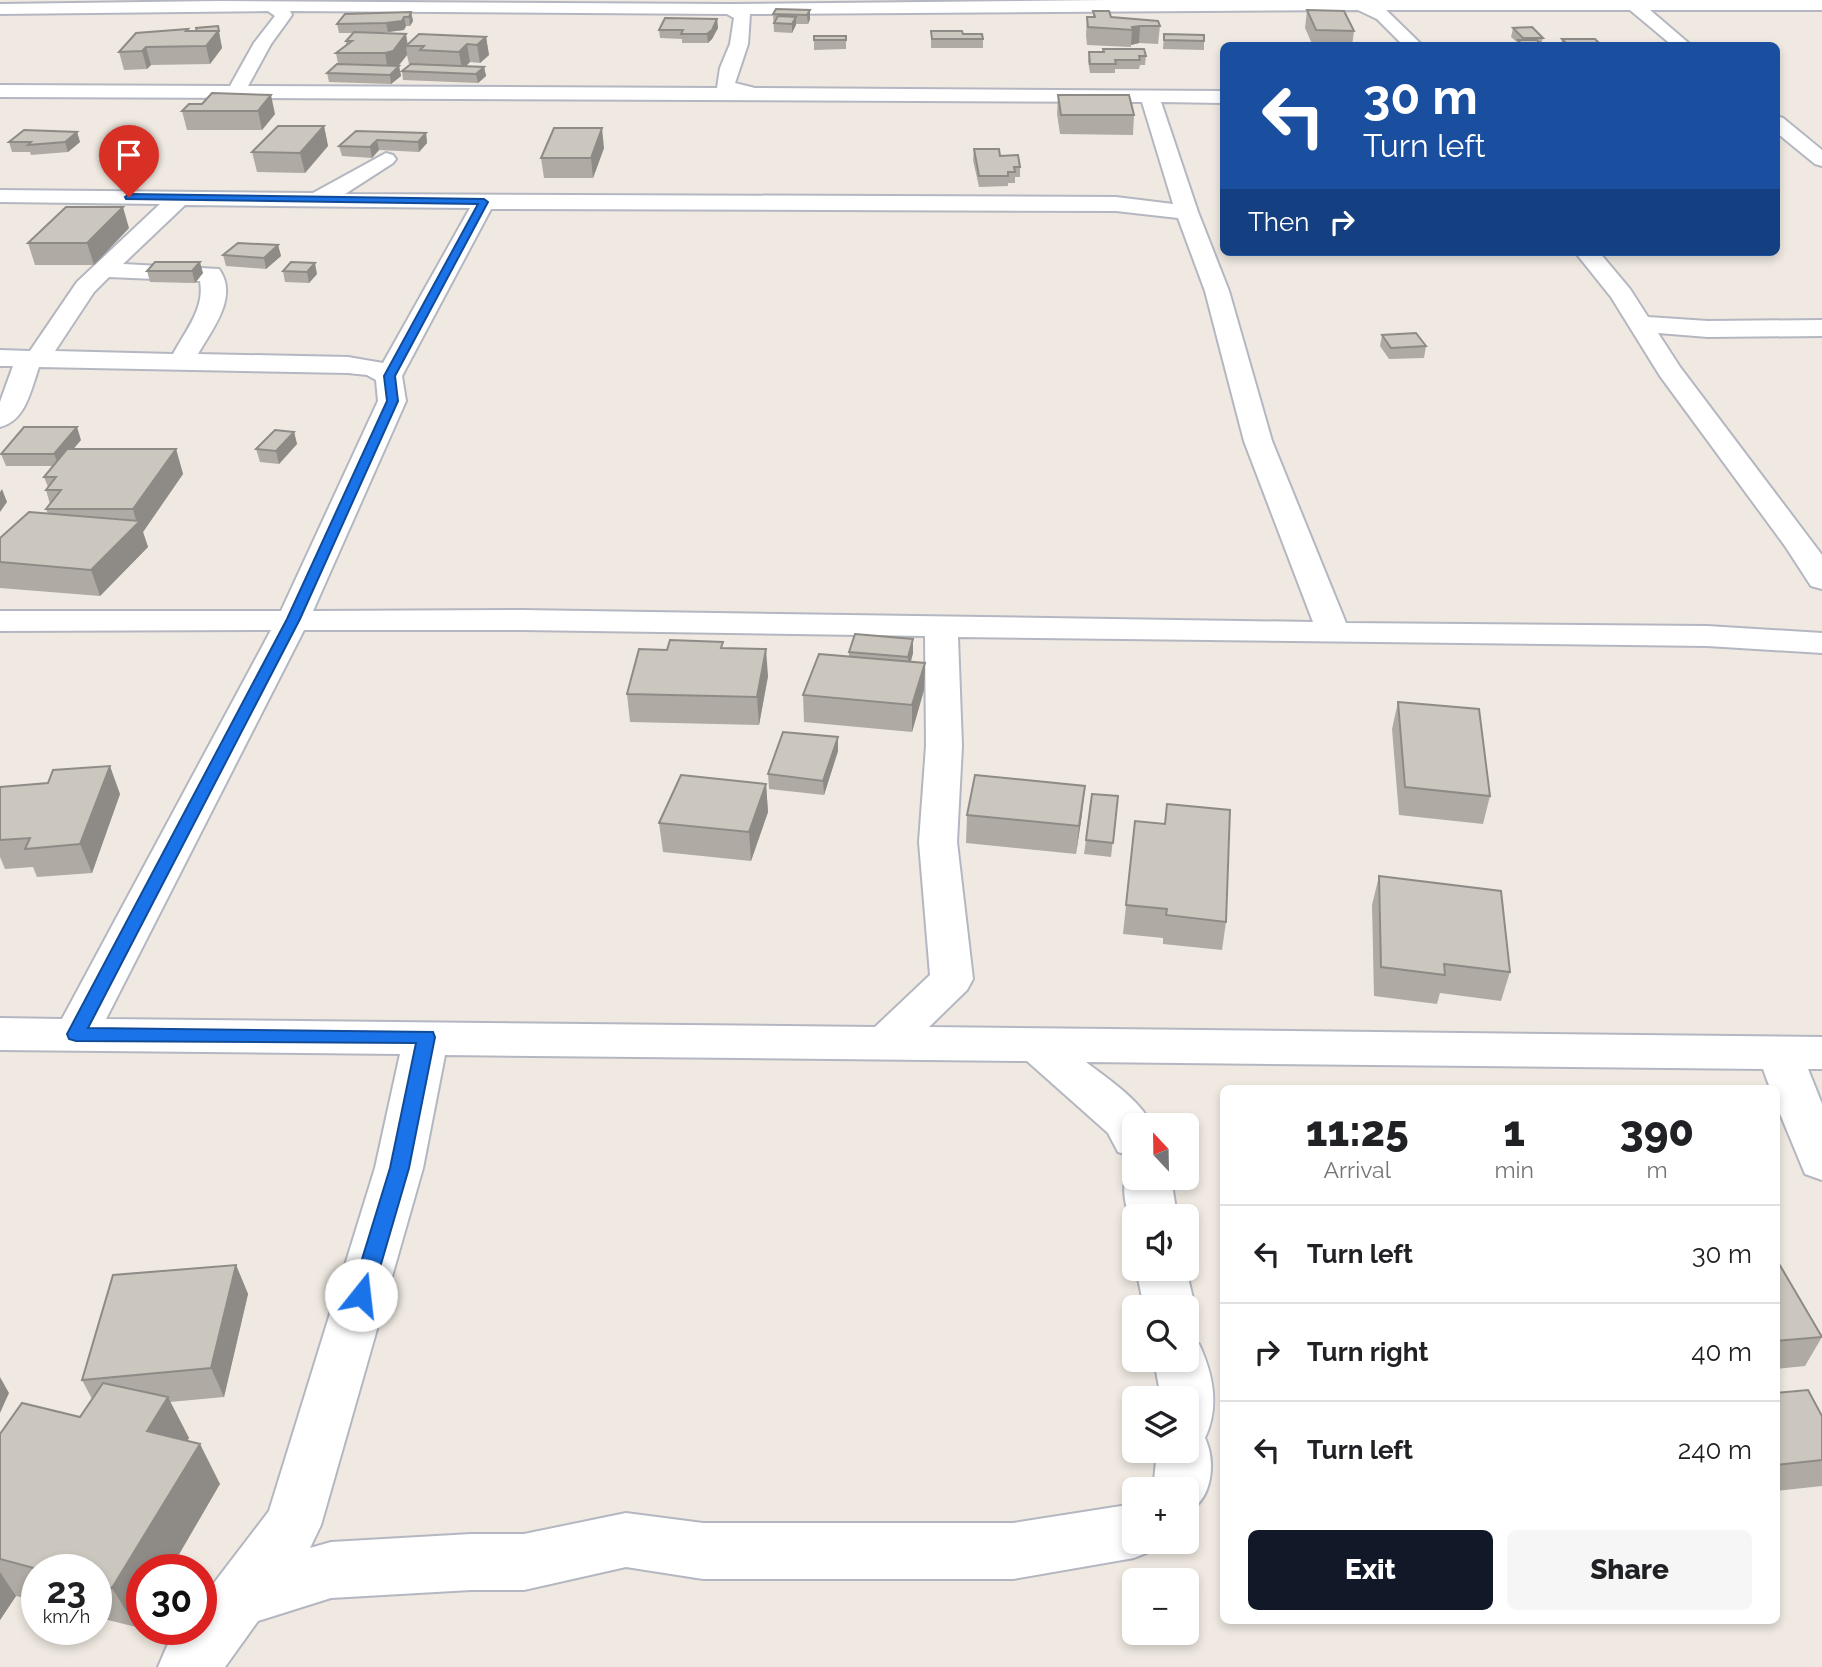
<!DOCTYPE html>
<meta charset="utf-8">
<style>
body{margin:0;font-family:Raleway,sans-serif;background:#f6f6f6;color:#202124;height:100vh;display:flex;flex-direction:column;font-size:26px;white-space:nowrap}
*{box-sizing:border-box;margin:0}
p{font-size:23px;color:#757577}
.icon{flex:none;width:38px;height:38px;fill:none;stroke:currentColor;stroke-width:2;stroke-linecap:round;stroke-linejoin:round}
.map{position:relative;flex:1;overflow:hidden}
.sheet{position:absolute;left:1220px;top:1085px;width:560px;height:539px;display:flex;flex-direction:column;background:#fff;border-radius:10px;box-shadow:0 4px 10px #0003}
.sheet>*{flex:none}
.top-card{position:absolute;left:1220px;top:42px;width:560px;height:214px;border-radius:10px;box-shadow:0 4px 10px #0003;background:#1a4fa0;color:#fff;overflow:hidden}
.needle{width:46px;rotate:338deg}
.buttons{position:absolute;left:1122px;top:1113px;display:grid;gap:14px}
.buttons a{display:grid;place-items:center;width:77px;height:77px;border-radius:10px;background:#fff;box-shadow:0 4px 10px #0003;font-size:35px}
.speed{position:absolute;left:21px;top:1554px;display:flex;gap:14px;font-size:35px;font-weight:700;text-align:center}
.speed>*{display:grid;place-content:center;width:91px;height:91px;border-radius:50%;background:#fff;box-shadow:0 4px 10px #0003;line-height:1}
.speed small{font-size:18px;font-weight:400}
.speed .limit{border:10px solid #d22;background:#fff;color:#111}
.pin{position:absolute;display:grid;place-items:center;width:60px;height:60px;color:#fff;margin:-72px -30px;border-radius:50% 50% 50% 0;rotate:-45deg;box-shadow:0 0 7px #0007}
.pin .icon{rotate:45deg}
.me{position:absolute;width:77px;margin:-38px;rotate:16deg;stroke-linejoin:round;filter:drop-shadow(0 0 5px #0008)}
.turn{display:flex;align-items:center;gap:24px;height:147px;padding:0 28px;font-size:32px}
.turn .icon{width:91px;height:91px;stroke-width:2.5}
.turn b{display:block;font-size:49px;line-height:60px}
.then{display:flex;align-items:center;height:66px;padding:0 28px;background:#0003;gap:14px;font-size:26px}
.eta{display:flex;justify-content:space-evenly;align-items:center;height:119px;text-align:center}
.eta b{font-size:42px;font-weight:800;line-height:49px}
.cta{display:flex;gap:14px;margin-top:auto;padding:14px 28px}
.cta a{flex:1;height:80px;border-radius:10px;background:#111827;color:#fff;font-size:28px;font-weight:800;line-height:80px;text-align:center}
.cta a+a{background:#f6f6f6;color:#202124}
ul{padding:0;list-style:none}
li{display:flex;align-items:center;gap:21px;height:98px;padding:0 28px;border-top:2px solid #e0e0e0}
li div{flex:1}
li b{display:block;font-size:26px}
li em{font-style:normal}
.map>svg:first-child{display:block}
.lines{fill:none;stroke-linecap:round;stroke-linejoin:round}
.minor-casing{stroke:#b4b7c1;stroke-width:4}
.minor{fill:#fff;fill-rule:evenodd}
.wall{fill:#afaba4}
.shaded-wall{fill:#8e8b86}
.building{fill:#cbc7bf;stroke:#8e8b86;stroke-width:2}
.route{fill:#1a73e8;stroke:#114b97;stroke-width:2}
</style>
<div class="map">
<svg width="1822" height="1667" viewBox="0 0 1822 1667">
<rect width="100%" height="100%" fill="#efe9e1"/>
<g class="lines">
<defs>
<path id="minor" d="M1108 0H1822V10H1650L1692 46H1673L1630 10H1386L1423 46H1404L1377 19 1358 10 750 14 748 44 735 83 755 88 1223 91V103L1161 102 1198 212 1229 291 1272 441 1346 623 1707 626 1822 633V653L1707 646 958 637 962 746 957 842 973 979 967 990 929 1027 1822 1037V1069H1808L1822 1104V1180L1805 1174 1776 1104V1088H1770L1763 1069 1086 1062C1109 1080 1139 1099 1152 1125H1134V1157L1118 1152 1108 1133 1027 1061 445 1055 423 1168 321 1525 310 1548 331 1542 471 1534H524L626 1513 703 1523H1013L1134 1504V1542H1158L1154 1550 1134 1558 1013 1579H703L626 1567 524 1590H471L331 1598 258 1621 225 1667H158L167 1646 179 1629H201V1600L269 1511 375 1168 400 1054 0 1050V1018L62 1019 271 630 0 631V611H281L378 401 376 380 367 375 348 373 39 367C31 389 26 421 0 427V402L13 366H0V350L30 351 77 282 160 204 0 202V190L313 193 386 153 393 155 396 159 393 163 345 194 1116 197 1173 204 1142 102 0 97V85L230 86 254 43 275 16 268 11 0 14V4L218 1 730 4ZM290 11 727 14 734 18 730 44 720 68 717 88 248 86 271 44 292 15ZM185 205 470 208 383 363 348 357 198 354C212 329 239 297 219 269L123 264ZM491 209 1116 211 1178 218 1205 291 1244 441 1313 622 522 610 313 611 406 401 402 376ZM109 277 200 281C205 308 186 330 173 354L55 351 94 292ZM304 630H522L925 636 926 746 919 842 930 975 875 1027 106 1019Z
M1776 116 1783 118 1822 150V166L1815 164 1776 132Z
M1575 252H1599L1630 289 1648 317 1708 321 1822 320V336L1708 337 1658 333 1680 367 1822 555V589L1811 586 1785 546 1660 376 1611 297Z
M1134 1163V1178H1171L1177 1216H1134V1226C1124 1208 1120 1183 1130 1165Z
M1136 1269H1186L1195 1307 1187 1322 1186 1307H1144Z
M1186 1339 1199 1344C1213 1374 1220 1406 1205 1438 1216 1461 1213 1501 1186 1512V1489H1150L1154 1481 1157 1451H1186V1398H1161L1154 1360H1186Z"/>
</defs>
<use href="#minor" class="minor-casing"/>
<use href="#minor" class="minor"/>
</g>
<path class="wall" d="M810 10V19L808 24H796L792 33 774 32 773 14Z
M1307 10 1354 31 1352 46H1313L1305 28Z
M1093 11 1111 17 1160 26 1158 44 1139 43 1131 45V47L1087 45 1086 35 1087 17H1093Z
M411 12 413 21 410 26H406L404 30 388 32H367L408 44 486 37 489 55 480 63 470 62 466 66 484 67 486 76 478 83 403 80 402 71 411 64H409L407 55 398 66H399L401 76 391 84 329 82 327 73 338 64 336 53 346 45V41L353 33H339L337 24Z
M717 19 718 28 712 39 708 43H682V39L660 38 659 30Z
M1513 28 1543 38 1541 44 1542 46H1517L1518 43 1511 37Z
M188 31 221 40H220L222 48 210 64 151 65 147 69 124 70 119 52Z
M931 31 963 34 983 39V48H931Z
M1164 34 1204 41V50L1163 49Z
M814 36H846V49L814 50Z
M1562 39 1602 46H1561Z
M1103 49 1146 56 1145 65H1140L1139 69H1115V73H1090L1088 61 1089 52H1103Z
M212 93 275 114 262 130H187L182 111 202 104Z
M1058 95 1134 115 1133 135 1060 134 1057 114Z
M324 126 328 146 305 173 257 172 252 152Z
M77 132 80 142 68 152 31 155 30 152H12L9 142Z
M426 133 427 143 419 152 379 150 372 158 342 156 339 146Z
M604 148 593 178H544L541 158Z
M974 149 1000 156 1020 167V177H1015V183H1008V186L979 187 973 160Z
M129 228 94 265H35L28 243Z
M278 245 281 256 266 269 226 266 223 255Z
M155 262 203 273 195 283 150 282 147 271Z
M291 262 317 274 309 283 285 282 283 271Z
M1382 335 1426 346 1424 358 1389 359 1380 346Z
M294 432 297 444 279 464 260 462 256 449Z
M81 440 73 449H176L183 474 143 532 148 547 100 596 0 588V538L48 514 46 509 50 504 46 490 48 487 44 477 53 466H6L1 454Z
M723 648 768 676 759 725 630 722 627 694 667 650Z
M849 652 913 653 911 662 925 663 924 690 912 732 804 722 803 695 849 656Z
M1398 702 1490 796 1483 824 1399 815 1392 729Z
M838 751 824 795 769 789 768 774Z
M766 784 768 812 751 861 663 852 659 823Z
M0 787 120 794 92 873 37 877 33 867 5 869 0 857Z
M1118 796 1111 857 1084 854 1086 840Z
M1082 814 1076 854 966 843 967 815Z
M1135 821 1226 922 1222 950 1163 944V938L1123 934Z
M1379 876 1510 972 1501 1001 1440 993 1437 1004 1374 996 1372 905Z
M1776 1262 1822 1337 1805 1366 1776 1369Z
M236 1265 248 1294 224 1397 170 1402 189 1438 187 1440 220 1484 142 1570V1618L136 1627 96 1617V1570H37V1601L16 1596 0 1620V1434L80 1417 92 1399 82 1380Z
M1776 1393 1822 1416V1486L1776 1491Z"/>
<path class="shaded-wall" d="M810 10V19L808 24 807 15Z
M411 12 413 21 410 26 409 17Z
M404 17 406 26 404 30 388 32 386 23Z
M796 17V25L792 33V24Z
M717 19 718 28 712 39 708 43 707 34Z
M1140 26 1139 43 1131 45 1132 27Z
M219 31 222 48 210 64 206 46 197 33Z
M406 34 408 46H406L407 55 396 69 388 71 385 53Z
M486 37 489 55 480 63 477 45Z
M467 44 470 62 462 70 459 52Z
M146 47 151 65 147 69 142 51Z
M399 66 401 76 391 84 390 75Z
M484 67 486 76 478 83 476 74Z
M271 95 275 114 262 130 258 111Z
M324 126 328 146 305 173 300 153Z
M602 128 604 148 593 178 591 158Z
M77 132 80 142 68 152 65 142Z
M426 133 427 143 419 152 418 142Z
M377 140 379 150 372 158 370 147Z
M123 207 129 228 94 265 87 243Z
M278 245 281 256 266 269 264 258Z
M200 262 203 273 195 283 192 271Z
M315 263 317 274 309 283 307 272Z
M77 427 81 440 59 466 54 454Z
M294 432 297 444 279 464 276 451Z
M176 449 183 474 143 532 148 547 100 596 91 570 137 524 133 509Z
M2 489 7 502 0 512V492Z
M913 639V653L908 670V657Z
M766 649 768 676 759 725 757 697Z
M925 663 924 690 912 732V705Z
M838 737V751L824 795 823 781Z
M110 766 120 794 92 873 80 844Z
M766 784 768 812 751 861 749 832Z
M1085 786 1082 814 1076 854 1079 826Z
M236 1265 248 1294 224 1397 211 1368Z
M0 1377 9 1393 0 1413Z
M168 1397 189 1438 169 1472 147 1431Z
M200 1444 220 1484 170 1570H142V1618L136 1627 112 1588Z
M0 1572 16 1596 0 1620Z"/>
<path class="building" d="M776 9 810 10 807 15 773 14Z
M1307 10 1344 11 1354 31 1316 30Z
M1093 11H1109L1111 17 1158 21 1160 26H1140L1132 27 1133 30 1088 27 1087 17H1095Z
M411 12 409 17H404L402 21 386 23 337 24 345 14Z
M778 16 796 17 792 24 774 23Z
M665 18 717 19 712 30 707 34H681L683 30H659Z
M218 26 219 31H197L196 28Z
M1532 27 1543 38H1523L1513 28Z
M188 29 186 31H218L206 46 146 47 142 51 119 52 136 33Z
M931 31H962L963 34H982L983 39H932Z
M354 32 406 34 393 51 385 53H336L352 41H346Z
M419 34 486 37 477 45 467 44 459 52 420 50 424 46H406Z
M1164 34 1204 35V41L1164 40Z
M814 36H846V40H814Z
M1562 39H1595L1602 46H1569Z
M1518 40H1537L1542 46H1523Z
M1299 43 1300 46H1240L1239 44Z
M1103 49H1144L1146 56H1139L1140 60H1115L1116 64H1090L1089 52H1104Z
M337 64 399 66 390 75 327 73Z
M411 64 484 67 476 74 402 71Z
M212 93 271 95 258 111H182L189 104H202Z
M1058 95H1129L1134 115H1061Z
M278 126H324L300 153 252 152Z
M554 128H602L591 158H541Z
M24 130 77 132 65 142 28 145 31 142H9Z
M356 131 426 133 418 142 377 140 370 147 339 146Z
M974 149H999L1000 156 1018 155 1020 167H1014L1015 172H1008V176H979Z
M66 207H123L87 243H28Z
M238 243 278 245 264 258 223 255Z
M155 262H200L192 271H147Z
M291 262 315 263 307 272 283 271Z
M1416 333 1426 346 1391 348 1382 335Z
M24 427H77L54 454H1Z
M275 430 294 432 276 451 256 449Z
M67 449H176L133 509H46L61 490H46L56 477H44Z
M29 512 140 521 91 570 0 562V538Z
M855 634 913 639 908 657 849 652Z
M670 640 723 642 721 648 766 649 757 697 627 694 639 649 667 650Z
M819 654 925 663 912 705 803 695Z
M1398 702 1479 709 1490 796 1405 787Z
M783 732 838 737 823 781 768 774Z
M110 766 80 844 25 849 30 838 0 840V787L48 783 53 770Z
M681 775 766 784 749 832 659 823Z
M975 775 1085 786 1079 826 967 815Z
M1092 794 1118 796 1113 843 1086 840Z
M1167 804 1230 810 1226 922 1166 915 1167 909 1126 905 1135 821 1165 824Z
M1379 876 1501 891 1510 972 1444 964 1445 975 1381 967Z
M1776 1262H1778L1822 1337 1776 1341Z
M236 1265 211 1368 82 1380 113 1275Z
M103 1383 168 1397 147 1431 200 1444 112 1588 96 1584V1570H41L0 1559V1434L22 1403 80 1417Z
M1808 1390 1822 1416V1460L1776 1465V1393Z"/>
<path class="route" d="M129 194 484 199 488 202 395 376 398 401 300 619 88 1028 433 1032 435 1037 409 1168 372 1295 369 1302 361 1304 354 1302 351 1295 390 1168 416 1043 76 1041 69 1039 67 1034 287 619 387 401 384 376 478 204 126 199 125 197Z"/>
</svg>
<div class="buttons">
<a><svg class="needle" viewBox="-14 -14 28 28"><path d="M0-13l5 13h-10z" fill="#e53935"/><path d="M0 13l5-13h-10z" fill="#757577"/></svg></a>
<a><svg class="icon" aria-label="sound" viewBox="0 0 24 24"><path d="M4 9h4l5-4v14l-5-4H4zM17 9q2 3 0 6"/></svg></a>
<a><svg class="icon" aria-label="search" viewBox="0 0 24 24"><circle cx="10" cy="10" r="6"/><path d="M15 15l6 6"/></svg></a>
<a><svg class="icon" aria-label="layers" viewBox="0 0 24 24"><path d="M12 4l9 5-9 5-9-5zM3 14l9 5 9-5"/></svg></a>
<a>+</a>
<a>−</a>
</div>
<div class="speed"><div>23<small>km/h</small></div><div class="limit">30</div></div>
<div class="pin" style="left:129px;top:197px;background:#d93025"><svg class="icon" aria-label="arrive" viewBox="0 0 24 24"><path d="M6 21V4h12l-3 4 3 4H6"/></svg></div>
<svg class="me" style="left:361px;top:1295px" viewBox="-20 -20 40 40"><circle r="19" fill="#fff"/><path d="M0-13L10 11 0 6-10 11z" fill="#1a73e8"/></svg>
<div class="top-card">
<div class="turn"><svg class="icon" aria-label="left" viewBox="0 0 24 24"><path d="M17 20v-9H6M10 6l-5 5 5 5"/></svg><div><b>30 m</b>Turn left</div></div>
<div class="then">Then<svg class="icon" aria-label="right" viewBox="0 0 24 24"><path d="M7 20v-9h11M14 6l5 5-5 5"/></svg></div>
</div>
<section class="sheet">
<div class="eta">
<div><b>11:25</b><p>Arrival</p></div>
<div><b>1</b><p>min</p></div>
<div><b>390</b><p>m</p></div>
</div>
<ul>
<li><svg class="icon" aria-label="left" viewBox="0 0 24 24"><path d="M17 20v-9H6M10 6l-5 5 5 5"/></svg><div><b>Turn left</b></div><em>30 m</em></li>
<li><svg class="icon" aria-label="right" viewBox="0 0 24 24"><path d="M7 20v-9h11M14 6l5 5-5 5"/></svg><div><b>Turn right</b></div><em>40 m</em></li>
<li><svg class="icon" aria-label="left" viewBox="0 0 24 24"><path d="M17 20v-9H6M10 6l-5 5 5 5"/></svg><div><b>Turn left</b></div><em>240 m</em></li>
</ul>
<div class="cta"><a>Exit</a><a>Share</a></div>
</section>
</div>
